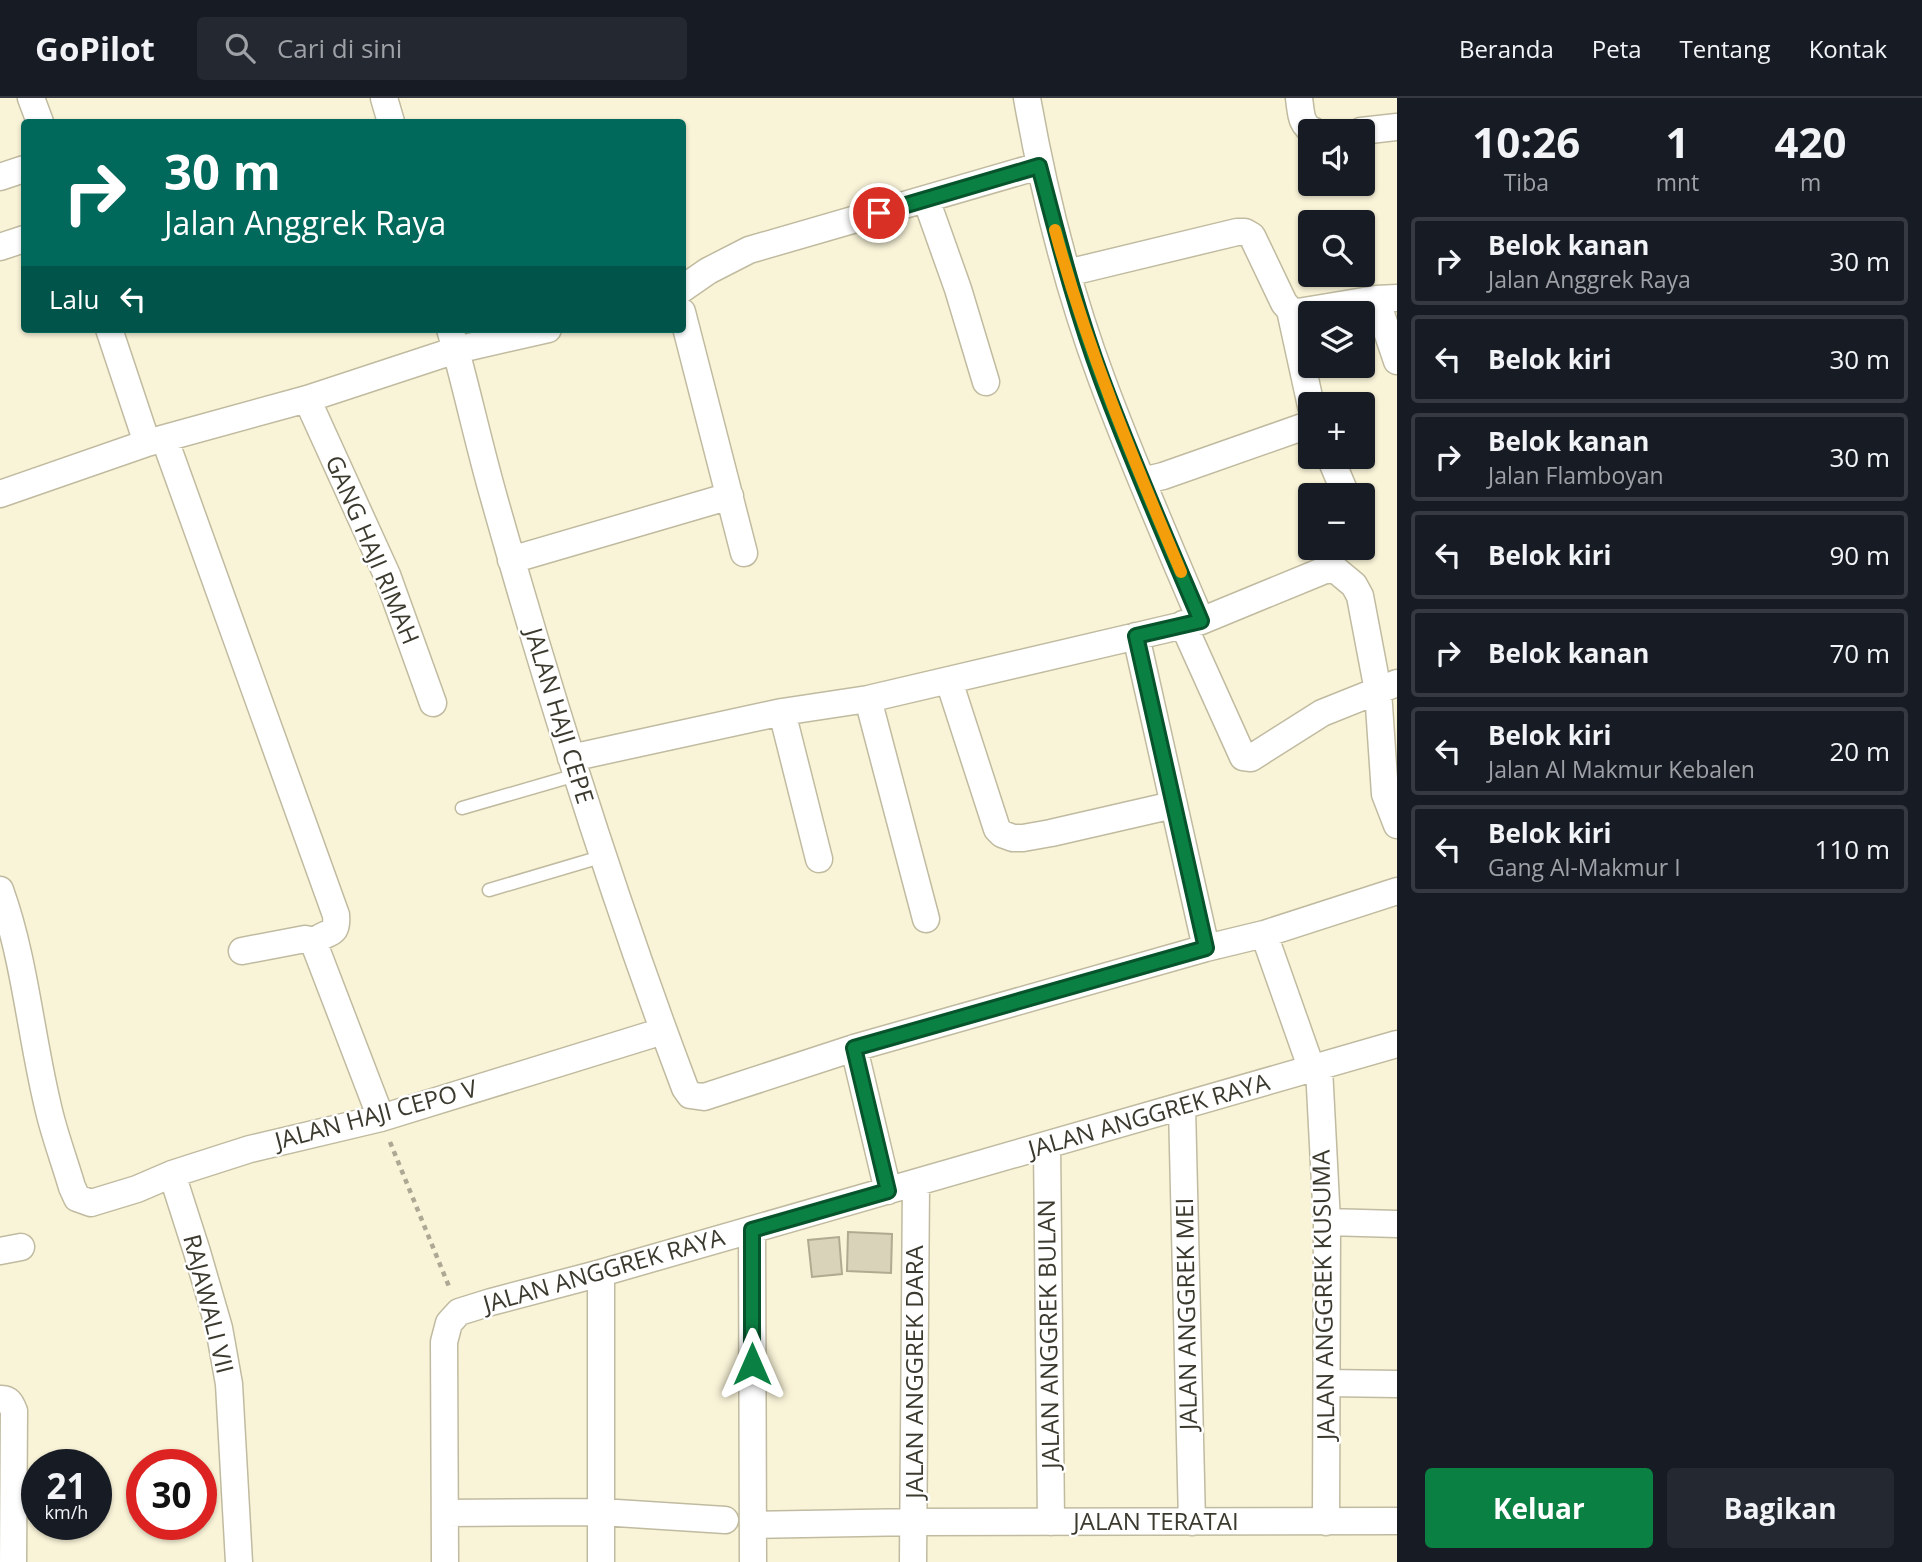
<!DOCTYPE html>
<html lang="id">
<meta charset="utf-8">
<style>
body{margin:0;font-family:"Open Sans",sans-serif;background:#242831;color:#f1f3f6;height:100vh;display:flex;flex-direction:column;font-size:26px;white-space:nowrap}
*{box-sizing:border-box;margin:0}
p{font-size:23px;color:#9ea1a6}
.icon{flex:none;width:38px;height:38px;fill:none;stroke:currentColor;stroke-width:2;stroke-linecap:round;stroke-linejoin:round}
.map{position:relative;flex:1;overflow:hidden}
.panel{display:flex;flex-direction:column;background:#171b24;width:525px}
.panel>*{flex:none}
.banner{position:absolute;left:21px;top:21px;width:665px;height:214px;border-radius:7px;box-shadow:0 2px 5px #0004;background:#00695c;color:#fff;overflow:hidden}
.controls{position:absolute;left:1298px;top:21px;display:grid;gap:14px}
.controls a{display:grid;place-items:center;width:77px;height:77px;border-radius:7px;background:#171b24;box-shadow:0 2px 5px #0004;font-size:35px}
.speed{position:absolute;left:21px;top:1351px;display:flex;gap:14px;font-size:35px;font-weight:700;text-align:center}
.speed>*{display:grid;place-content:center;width:91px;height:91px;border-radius:50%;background:#171b24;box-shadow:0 2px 5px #0004;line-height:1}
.speed small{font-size:18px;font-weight:400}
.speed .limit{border:10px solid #d22;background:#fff;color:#111}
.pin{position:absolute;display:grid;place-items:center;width:60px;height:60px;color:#fff;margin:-30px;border:4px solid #fff;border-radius:50%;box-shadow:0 2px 7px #0007}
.me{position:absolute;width:77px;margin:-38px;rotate:0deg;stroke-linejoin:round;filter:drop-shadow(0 0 5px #0008)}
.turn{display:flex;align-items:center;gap:24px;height:147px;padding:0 28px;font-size:32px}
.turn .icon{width:91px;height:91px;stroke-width:2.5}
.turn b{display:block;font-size:49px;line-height:60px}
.then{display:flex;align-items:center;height:66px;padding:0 28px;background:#0003;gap:14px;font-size:26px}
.eta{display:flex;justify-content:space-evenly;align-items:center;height:119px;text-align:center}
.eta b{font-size:42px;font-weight:700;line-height:49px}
.primary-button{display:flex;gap:14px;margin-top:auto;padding:14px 28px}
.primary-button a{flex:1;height:80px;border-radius:7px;background:#0b8043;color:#fff;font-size:28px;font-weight:700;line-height:80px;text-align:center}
.primary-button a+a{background:#242831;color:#f1f3f6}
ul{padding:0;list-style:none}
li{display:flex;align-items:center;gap:21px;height:88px;margin:0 14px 10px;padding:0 14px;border:4px solid #363941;border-radius:7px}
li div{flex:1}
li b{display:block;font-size:26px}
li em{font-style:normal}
header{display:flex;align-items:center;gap:42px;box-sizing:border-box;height:98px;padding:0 35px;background:#171b24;border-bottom:2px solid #363941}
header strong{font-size:33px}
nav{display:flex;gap:38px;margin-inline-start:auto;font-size:24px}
.search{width:490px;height:63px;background:#242831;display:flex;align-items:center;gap:18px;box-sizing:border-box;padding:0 24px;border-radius:7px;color:#9ea1a6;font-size:26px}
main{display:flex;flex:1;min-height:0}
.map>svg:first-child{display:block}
.building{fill:#d9d4b9;stroke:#b0aa90;stroke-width:2}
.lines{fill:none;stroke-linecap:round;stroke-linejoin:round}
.service-casing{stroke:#c0bba0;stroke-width:15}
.minor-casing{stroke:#c0bba0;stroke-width:29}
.path{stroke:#aca893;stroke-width:4.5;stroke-dasharray:5 5;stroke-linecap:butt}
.service{stroke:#fff;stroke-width:12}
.minor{stroke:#fff;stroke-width:26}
.route-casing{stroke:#07532c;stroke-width:18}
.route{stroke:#0b8043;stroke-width:12}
.slow{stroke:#f59e0b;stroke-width:12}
.labels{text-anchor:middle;stroke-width:5;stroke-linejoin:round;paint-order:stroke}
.street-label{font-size:24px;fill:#3c3a2f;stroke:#fff}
</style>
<header>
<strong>GoPilot</strong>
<div class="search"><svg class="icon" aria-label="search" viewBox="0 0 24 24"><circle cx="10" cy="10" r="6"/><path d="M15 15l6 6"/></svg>Cari di sini</div>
<nav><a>Beranda</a><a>Peta</a><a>Tentang</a><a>Kontak</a></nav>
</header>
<main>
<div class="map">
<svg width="1397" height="1464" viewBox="0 0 1397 1464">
<rect width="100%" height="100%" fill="#f9f4d8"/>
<path class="building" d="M848 1134 892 1136 891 1175 847 1173Z
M839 1139 842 1176 812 1179 808 1142Z"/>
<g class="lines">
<defs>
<path id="service" d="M462 710 576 677
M489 792 604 758"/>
<path id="minor" d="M31 0 40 24
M384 0 391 24
M1027 0C1044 96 1068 191 1102 282 1132 363 1167 443 1201 523
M1299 0C1301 13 1300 28 1314 33
M1361 33 1397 29
M0 79 24 71
M926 101 958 191 986 284
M0 149 24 141
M1067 175 1237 134H1245L1252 138 1284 205 1290 212 1311 308
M682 191 708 173 749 152 1039 68
M1376 201 1397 263
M1290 212 1298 214 1376 201 1397 200
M682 214 744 455
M109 231 147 345
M450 231C466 287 478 344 494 400 550 599 612 797 685 990L690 997 704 999 854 950 1206 850 1264 836 1397 793
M307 301 387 477 433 605
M165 342 336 817C338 839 328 832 315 843L305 841 242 853
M1330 359 1346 397
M1142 383 1163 378 1311 326
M0 396 147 345 307 301 456 252 548 231
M511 462 730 398
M1183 526 1243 659 1251 660 1322 615 1397 585
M1136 538 1206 850
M949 583 997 731 1002 736 1013 740H1023L1051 735 1173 707
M868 601 926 821
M782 614 819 761
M571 660 782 614 868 601 1201 523 1325 472H1336L1354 487 1360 498 1378 593 1385 696 1397 727
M0 792C26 864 31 943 50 1017 56 1041 65 1065 72 1089L77 1100 91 1105 137 1091 172 1076 250 1051 381 1020 663 933
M1264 836 1312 972
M315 843V848L381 1020
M854 950 888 1093
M1319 970 1327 1124 1326 1424
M1182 1009 1192 1424
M1047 1047 1051 1424
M172 1076 197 1154 219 1230 229 1286 239 1464
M1327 1124 1397 1126
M752 1132 753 1464
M0 1153 21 1149
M601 1175V1464
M1327 1285 1397 1286
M0 1301C9 1300 11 1306 14 1313L13 1464
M445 1415 601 1414 725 1422
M753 1427 915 1424 1397 1423
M445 1464 444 1244 449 1225 459 1214 491 1204 601 1175 1397 946
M913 1464 916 1085"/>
</defs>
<use href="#service" class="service-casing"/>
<use href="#minor" class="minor-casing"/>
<path class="path" d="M390 1044 450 1191"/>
<use href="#service" class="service"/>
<use href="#minor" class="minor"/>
</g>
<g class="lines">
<defs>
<path id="route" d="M752 1266V1132L888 1093 854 950 1206 850 1136 538 1201 523C1167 443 1132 363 1102 282 1076 212 1058 140 1039 68L879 115"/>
</defs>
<use href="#route" class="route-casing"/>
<use href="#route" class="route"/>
<path class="slow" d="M1055 132C1087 251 1133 361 1181 474"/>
</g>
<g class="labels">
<g class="street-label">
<text transform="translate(372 452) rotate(67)" y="8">GANG HAJI RIMAH</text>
<text transform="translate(559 618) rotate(73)" y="8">JALAN HAJI CEPE</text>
<text transform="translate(376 1017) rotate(-15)" y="8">JALAN HAJI CEPO V</text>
<text transform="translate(1149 1018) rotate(-16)" y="8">JALAN ANGGREK RAYA</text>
<text transform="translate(604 1173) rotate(-16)" y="8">JALAN ANGGREK RAYA</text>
<text transform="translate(1324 1197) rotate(-91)" y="8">JALAN ANGGREK KUSUMA</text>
<text transform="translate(208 1206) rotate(76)" y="8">RAJAWALI VII</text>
<text transform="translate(1187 1216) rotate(-91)" y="8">JALAN ANGGREK MEI</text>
<text transform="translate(1049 1236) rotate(-91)" y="8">JALAN ANGGREK BULAN</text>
<text transform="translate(915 1274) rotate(-90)" y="8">JALAN ANGGREK DARA</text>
<text x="1156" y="1432">JALAN TERATAI</text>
</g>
</g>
</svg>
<div class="controls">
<a><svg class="icon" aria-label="sound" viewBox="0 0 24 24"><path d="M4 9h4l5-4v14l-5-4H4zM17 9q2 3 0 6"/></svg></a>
<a><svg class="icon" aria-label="search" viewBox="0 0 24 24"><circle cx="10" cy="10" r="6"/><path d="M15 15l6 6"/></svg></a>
<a><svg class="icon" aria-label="layers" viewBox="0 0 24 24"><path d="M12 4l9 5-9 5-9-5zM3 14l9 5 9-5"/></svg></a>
<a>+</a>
<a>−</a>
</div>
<div class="speed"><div>21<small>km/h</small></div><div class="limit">30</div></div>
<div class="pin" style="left:879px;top:115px;background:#d93025"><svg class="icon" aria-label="arrive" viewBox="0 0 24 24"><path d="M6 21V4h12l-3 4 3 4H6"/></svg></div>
<svg class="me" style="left:752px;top:1266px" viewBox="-20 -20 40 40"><path d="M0-17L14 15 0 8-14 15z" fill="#0b8043" stroke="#fff" stroke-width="4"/></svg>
<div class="banner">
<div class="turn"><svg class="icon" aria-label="right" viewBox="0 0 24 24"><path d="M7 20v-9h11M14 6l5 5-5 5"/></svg><div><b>30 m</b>Jalan Anggrek Raya</div></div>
<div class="then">Lalu<svg class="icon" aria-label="left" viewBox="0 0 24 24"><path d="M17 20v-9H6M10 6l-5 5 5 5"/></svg></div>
</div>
</div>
<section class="panel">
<div class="eta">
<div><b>10:26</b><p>Tiba</p></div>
<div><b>1</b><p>mnt</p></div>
<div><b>420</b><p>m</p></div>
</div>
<ul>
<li><svg class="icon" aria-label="right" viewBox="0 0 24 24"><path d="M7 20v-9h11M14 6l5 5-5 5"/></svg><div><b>Belok kanan</b><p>Jalan Anggrek Raya</p></div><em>30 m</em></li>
<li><svg class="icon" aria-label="left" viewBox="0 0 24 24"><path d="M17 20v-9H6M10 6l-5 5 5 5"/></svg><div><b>Belok kiri</b></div><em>30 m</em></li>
<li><svg class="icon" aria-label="right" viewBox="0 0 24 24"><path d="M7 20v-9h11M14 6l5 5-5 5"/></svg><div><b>Belok kanan</b><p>Jalan Flamboyan</p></div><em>30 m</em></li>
<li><svg class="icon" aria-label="left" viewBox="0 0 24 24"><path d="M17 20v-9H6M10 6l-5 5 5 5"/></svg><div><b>Belok kiri</b></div><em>90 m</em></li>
<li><svg class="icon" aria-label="right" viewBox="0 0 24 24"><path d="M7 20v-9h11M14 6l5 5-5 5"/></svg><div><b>Belok kanan</b></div><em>70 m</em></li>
<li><svg class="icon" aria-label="left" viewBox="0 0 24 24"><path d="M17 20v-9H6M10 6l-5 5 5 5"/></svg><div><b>Belok kiri</b><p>Jalan Al Makmur Kebalen</p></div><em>20 m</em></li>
<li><svg class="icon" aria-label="left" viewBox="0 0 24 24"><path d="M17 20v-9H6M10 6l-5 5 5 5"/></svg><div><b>Belok kiri</b><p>Gang Al-Makmur I</p></div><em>110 m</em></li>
</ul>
<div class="primary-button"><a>Keluar</a><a>Bagikan</a></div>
</section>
</main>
